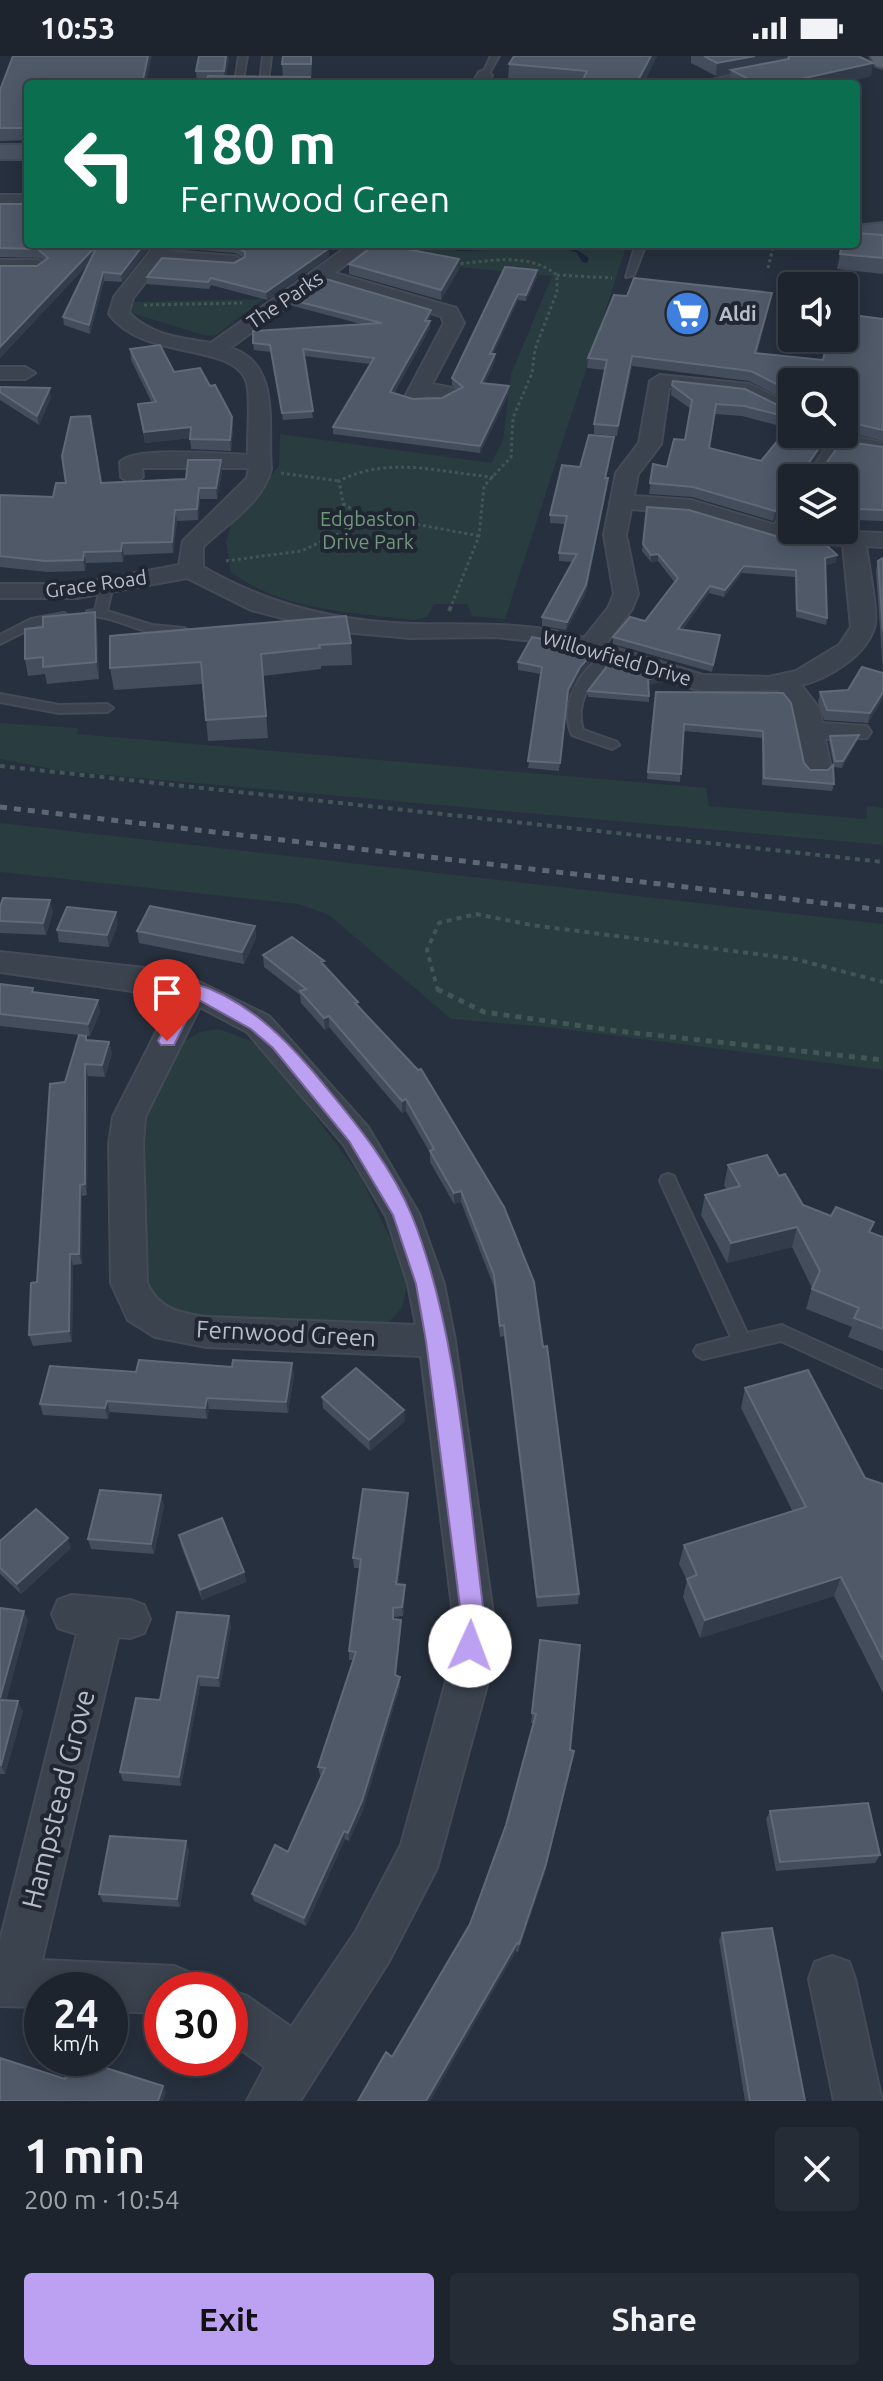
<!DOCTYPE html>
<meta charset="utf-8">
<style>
body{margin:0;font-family:Ubuntu,sans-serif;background:#252c36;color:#f1f3f6;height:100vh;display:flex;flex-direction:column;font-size:30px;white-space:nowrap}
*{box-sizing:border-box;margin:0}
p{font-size:26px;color:#a0a4aa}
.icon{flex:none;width:44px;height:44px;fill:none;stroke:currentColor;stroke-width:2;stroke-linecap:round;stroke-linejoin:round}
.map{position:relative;height:2045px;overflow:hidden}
.side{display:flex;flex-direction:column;background:#1d242e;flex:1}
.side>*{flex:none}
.top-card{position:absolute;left:24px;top:24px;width:836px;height:168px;border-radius:8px;box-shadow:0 4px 20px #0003,0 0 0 2px #3b414a;background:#0b6e4f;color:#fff;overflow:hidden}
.controls{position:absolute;left:778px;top:216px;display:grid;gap:16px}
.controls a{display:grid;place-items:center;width:80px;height:80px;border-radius:8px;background:#1d242e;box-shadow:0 4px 20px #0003,0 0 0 2px #3b414a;font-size:40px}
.speed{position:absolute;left:24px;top:1916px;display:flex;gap:16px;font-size:40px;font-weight:700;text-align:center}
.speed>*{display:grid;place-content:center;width:104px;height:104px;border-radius:50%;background:#1d242e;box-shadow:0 4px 20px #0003,0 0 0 2px #3b414a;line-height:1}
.speed small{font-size:20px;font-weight:400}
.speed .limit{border:12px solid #d22;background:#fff;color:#111}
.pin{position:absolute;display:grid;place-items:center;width:68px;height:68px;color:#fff;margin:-82px -34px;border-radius:50% 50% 50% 0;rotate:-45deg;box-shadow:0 0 8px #0007}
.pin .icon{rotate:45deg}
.me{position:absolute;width:88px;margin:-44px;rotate:2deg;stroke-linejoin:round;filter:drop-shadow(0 0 6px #0008)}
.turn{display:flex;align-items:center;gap:28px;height:168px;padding:0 24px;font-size:36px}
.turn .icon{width:104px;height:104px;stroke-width:2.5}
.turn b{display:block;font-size:56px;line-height:68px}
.round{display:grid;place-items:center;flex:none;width:84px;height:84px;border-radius:8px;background:#252c36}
.head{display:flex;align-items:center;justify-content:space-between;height:136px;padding:0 24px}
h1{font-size:48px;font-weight:700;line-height:60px}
.primary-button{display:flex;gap:16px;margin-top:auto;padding:16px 24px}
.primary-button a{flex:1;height:92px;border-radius:8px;background:#bca0f2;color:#111;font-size:32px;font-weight:700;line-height:92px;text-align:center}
.primary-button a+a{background:#252c36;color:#f1f3f6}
.status{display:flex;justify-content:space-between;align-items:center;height:56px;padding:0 40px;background:#1d242e;direction:ltr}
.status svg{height:22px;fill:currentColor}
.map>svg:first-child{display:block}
.green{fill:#293c3f}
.water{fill:#1b273b}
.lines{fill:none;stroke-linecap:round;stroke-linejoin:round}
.service-casing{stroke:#444b57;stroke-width:4}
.minor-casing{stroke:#444b57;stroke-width:4}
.secondary-casing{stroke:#444b57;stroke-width:4}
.primary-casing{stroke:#444b57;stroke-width:4}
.path-far2{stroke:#425557;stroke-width:3;stroke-dasharray:3 3;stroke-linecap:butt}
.path-far1{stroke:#425557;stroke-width:4;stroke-dasharray:5 5;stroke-linecap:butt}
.path{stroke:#425557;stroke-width:5;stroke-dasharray:6 6;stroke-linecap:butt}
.service{fill:#3b434e;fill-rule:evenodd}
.minor{fill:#3b434e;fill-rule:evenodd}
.secondary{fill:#495261;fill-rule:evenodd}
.primary{fill:#59616e;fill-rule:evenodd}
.rail{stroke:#5d6775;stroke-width:5;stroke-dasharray:7 7;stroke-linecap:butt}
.wall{fill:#434d5c;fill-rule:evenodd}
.shaded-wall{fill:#323c4b}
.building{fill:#4f5968;stroke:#606977;stroke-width:2}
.route{fill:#bca0f2;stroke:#7a689d;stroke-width:2}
.labels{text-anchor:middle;stroke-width:8;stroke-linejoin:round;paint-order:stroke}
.far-street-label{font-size:20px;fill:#b7bec9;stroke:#202733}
.far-poi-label{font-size:20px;font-weight:bold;fill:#b7bec9;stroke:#202733;text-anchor:start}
.far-park-label{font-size:20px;fill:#70987a;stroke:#202733}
.street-label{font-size:24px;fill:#b7bec9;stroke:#202733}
.near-street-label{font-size:28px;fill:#b7bec9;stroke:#202733}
</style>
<div class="status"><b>10:53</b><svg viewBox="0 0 49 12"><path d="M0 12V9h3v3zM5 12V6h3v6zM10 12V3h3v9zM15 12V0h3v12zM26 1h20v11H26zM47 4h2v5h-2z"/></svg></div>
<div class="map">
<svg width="883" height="2045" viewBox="0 0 883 2045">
<rect width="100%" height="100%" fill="#27303e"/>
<path class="green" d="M383 188H627L505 563 472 560 467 548H434L427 561 413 564C349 556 284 555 231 516L226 487 231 468 279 410 280 378 491 407 503 384 511 318 552 220 424 208 371 196Z
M264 243 216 279 206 280 132 257 134 246Z
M0 667 78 672 77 678 706 732 709 750 866 763 867 750 883 752V789L62 715 0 703Z
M0 767 883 868V1014L547 971 451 963 329 859 298 848 0 816Z
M219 973 254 986 287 1022 360 1120 409 1221 402 1252 387 1268 365 1271 198 1260 160 1247 144 1229 139 1077 172 1002 184 986 200 976Z"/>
<path class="water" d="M424 188H568L589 202 587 207 582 206 577 197 561 191 459 195Z"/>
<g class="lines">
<defs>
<path id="service" d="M239 0H247L243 24H256V28L235 26Z
M263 0H271L268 26 265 28 260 26Z
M491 0H499L487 21H481Z
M751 15 754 19 710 28H695Z
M292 24 442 26 446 28H289Z
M636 188H646L634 219 626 221Z
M838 383 847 385 833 398 818 422H806L825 394Z
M792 448V459L778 479H770V475L788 449Z
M107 525 113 529 107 555 152 569 184 572 190 576C168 591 124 564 100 561 96 560 91 561 87 561V555L95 554 101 529Z
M64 557 70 561 68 564 38 569 0 588V579L31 563Z
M611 595 617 599C597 622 573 640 583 674L617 686 619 689 612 693 572 679C558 649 582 608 611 595Z
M0 638 59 649 107 648 113 652 107 656 59 657 0 646Z
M668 1118 674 1120 676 1125 747 1277 782 1269 788 1272 883 1315V1332L781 1285 703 1303 697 1300 694 1295 697 1290 731 1281 660 1125 662 1120Z"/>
<path id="minor" d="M484 14 492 19 488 28H472L479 16Z
M0 139H28V149H0Z
M156 188H174L169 195 235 200 244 206 235 212 161 206 133 242 129 257C152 280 180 282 211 287L351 188H372L335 217 456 252 464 267 432 328 457 333 460 337 450 343 426 340 415 347 405 341 444 267 441 260 323 225 230 292C282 307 267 372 271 413 263 447 226 468 203 491V511C268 549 338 566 414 568 472 569 528 565 584 582L608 552 614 538 604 479 616 417 639 387 650 325 660 319 749 328 792 349V364L744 340 669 332 661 388 638 418 634 440 691 444 792 474 883 477V491L866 490C868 508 879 557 874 572 865 600 828 623 801 629L819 652 822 667 867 670 871 676 867 682 825 683 831 712 827 718H809L805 712 793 653 778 634 701 635 545 586 494 581 410 582 333 575 251 554 187 522 77 542H0V528H77L179 509 183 485 247 422 249 412H142L143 421 132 428 121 421 120 406C134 390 224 398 248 399 247 380 252 340 246 324 231 286 144 305 109 258L114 241ZM631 453 689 458 779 485 843 489 851 571 839 589 796 615 769 621 703 619 605 589 632 553 638 538 626 479Z
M0 204H38L47 210 38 216H0Z
M0 311H25L35 317 25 323H0Z
M813 378H844L883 387V399L843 393Z
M0 896 145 912 193 923 269 960 368 1071 419 1158 444 1228 455 1285 493 1558 489 1622 437 1812 388 1907 300 2045H247L265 2011 230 1986 228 1934 247 1940 291 1971 356 1875 401 1789 447 1622 453 1558 421 1300 206 1291 155 1281 128 1264 111 1227 109 1088 113 1061 174 941 0 916ZM200 951 247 976 344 1089 386 1160 408 1228 416 1269 206 1261C179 1257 159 1253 147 1227L143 1088 145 1061Z
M72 1539 130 1544 144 1549 150 1563 144 1577 130 1582 118 1581 42 1904 174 1910 191 1917 198 1934H162V1957L110 1955V1934H42V1951L0 1950V1885L77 1578 58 1572 52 1558 58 1544Z
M832 1900 849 1906 855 1923 882 2045H834L809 1923 815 1906Z"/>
<path id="secondary" d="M0 89H28V103H0Z
M883 167V181L856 184V170Z"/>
<path id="primary" d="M870 0H883V12L876 10Z"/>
</defs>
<use href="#service" class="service-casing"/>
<use href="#minor" class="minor-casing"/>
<use href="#secondary" class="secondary-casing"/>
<use href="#primary" class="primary-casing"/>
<path class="path-far2" d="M768 212 774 188
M557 219 612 222
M144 249 242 247
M281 417 339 425
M343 447 344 475
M479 480 357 457 343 447 339 425C390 399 440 417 494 421
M226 505 301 495 375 461
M452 548 479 480 484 430 511 401 513 362 532 317 535 293 557 236V219C527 195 489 206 454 208"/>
<path class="path-far1" d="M449 555 453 546
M0 710 883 806
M438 935 427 894 439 867 476 858 531 869 795 903 883 926"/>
<path class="path" d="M437 933 484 956 617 975 883 1004"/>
<use href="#service" class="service"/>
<use href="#minor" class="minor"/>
<use href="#secondary" class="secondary"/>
<use href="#primary" class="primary"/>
<path class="rail" d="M0 751 883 854"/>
</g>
<path class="wall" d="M199 0H229L226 20 283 21 282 8 312 0 311 28H197L196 15Z
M514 0H657L643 28H558L508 23 509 8Z
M691 0H858L871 20 837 28H730L729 27 730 18 716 20 691 7Z
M28 28V84L0 85V34Z
M0 148 152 188 122 226 104 225 90 278 64 269 63 261 88 208 0 302V210H37L44 205 40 202 0 201Z
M883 179V218L837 213 842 188Z
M174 188H326L328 193 329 200 267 244 211 229 209 233 147 228V221L234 207 243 202 235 197 175 192Z
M349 208 459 213 441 244 349 218Z
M537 214V221L526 245 518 244 493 298 495 305 484 328 509 330V337L480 397 333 378V371L370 308 304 300 313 362 283 364 271 296 254 294 253 287 361 268 293 250 292 244 431 254V260L428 265H430V272L394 337 413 343 442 342 458 334 452 329V322Z
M627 240 770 247 757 297 823 304 883 263V385L844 375V326H792V347L749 325 632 310 617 380 594 378V368L605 314 587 312 588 302Z
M130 293 174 316 210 330 232 361 233 372 231 395 191 393 190 382 145 387 138 348 152 347 131 304Z
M673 325 792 356V378H829L827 388 810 412 822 413 883 391V465L857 464 856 467 844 466V422H792V446L773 465 692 441 649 438 653 408 667 411 685 384 691 353 671 339ZM715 358 742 360 788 372 761 405 709 392Z
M0 331 51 341 39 369 0 344Z
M613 390 606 422H608L607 430 586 537 566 574 542 570V561L572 506 559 505V497L565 468 550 467V459L580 411Z
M221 404 222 415 217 443H200L198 464 177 465 173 497 124 499 123 506 86 507 85 515 47 516 0 511V439L53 441 101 427 186 423Z
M647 451 836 506 826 509 827 562 826 569 796 561 795 521 742 517 724 541 709 537 682 574 720 579 712 616 613 588V581L645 565 675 527 658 505 651 506 642 495Z
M883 502V642L868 667 824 664 818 646 820 636 848 634 883 617 876 515 878 505Z
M95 556 97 573 99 623 47 628 45 618 28 620 25 603Z
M110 580 351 587 352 609 321 610V613L263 620 268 682 208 685 203 628 114 634 110 612Z
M557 590 593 597 592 604 580 618 568 642 559 715 528 712 541 618 518 614V606Z
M663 620 662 626 649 628V646L588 641V635Z
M656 636 783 637 804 707 810 714 834 728 832 735 762 729V682L684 675 680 726 647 723Z
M859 679 857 685 842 712 834 711 829 686 830 680Z
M0 851 53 856 46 879 0 877Z
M118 868 109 891 59 886 57 874Z
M255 870 256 882 244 908 139 887 137 875Z
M263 899 324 910 358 946V951L418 1014 543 1291 579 1538 578 1548 537 1551 504 1280 500 1281 494 1231 461 1146 454 1148 430 1106V1097L406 1055 402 1057 329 971 325 974 301 947 300 939 264 911Z
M0 928 35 936 98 944 100 956 90 980H86L87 984 109 986 112 997 105 1021 88 1020 87 1139 82 1140V1208L73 1209 72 1286 33 1290 29 1279 65 1026 79 979 0 970Z
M728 1109 779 1120 803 1149 883 1181V1295L848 1281 852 1271 806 1253 812 1232 792 1191 727 1207 701 1159 705 1139 727 1134 724 1129Z
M136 1316 294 1318 288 1357 209 1353 207 1363 110 1356 108 1363 43 1359 40 1348Z
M745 1332 865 1422 883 1428V1637L834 1540 700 1582 683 1541 687 1524 679 1508 684 1489 793 1456 741 1352Z
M322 1341 405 1365 370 1395 323 1352Z
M408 1437V1447L398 1528 405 1529V1539L403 1560 394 1561V1563L401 1564V1573L396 1620 400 1630 363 1754 349 1785 345 1783 306 1870 254 1845 252 1838 288 1796 322 1720 320 1719 318 1711 353 1604H349V1595L360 1512H354L353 1502Z
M161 1439 164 1450 154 1498 91 1493 88 1483Z
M179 1479 244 1516 246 1526 202 1544 181 1490Z
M0 1485 71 1492 21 1538 0 1518Z
M0 1552 28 1564 6 1644 23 1655 5 1718H0Z
M231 1570 220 1631 200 1630 181 1730 123 1725 120 1716 160 1644Z
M540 1584 572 1704 545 1816 518 1896 516 1895 430 2045 392 2001 470 1868 506 1769 534 1667H531Z
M770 1755 880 1799 875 1807 776 1815 766 1763Z
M189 1794 180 1851 103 1846 99 1838Z
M722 1877 805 2045H745L719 1884Z"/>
<path class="shaded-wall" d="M148 0H152L146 28H142Z
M226 0H229L225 28 224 15Z
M651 0H657L643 28H636Z
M755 0H787L786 7 731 14 730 18 716 20 717 7Z
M873 7 871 20 837 28H778Z
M98 188 100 196 0 302V291Z
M144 188H152L122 226 121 218Z
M328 193 329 200 267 244 266 236Z
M459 203V213L441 244V234Z
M537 214V221L526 245V239Z
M103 216 104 225 90 278 89 269Z
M772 237 770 247 754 307 755 297Z
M518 238V244L490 305V298Z
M431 254V260L425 272V265Z
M430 265V272L390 343V336Z
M495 298V305L481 334V327Z
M632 300V310L617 380 618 370Z
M509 330V337L480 397V390Z
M50 332 51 341 39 369 37 360Z
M232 361 233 372 231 395 230 384Z
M191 371 192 382 145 387 144 376Z
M829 378 827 388 803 422 805 412Z
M614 381 613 390 604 430 605 422Z
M221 404 222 415 217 443 216 432Z
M608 422 586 537 566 574 567 566Z
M199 432 200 443 198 464 197 453Z
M792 436 791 445 773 465 775 455Z
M175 454 177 465 173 497 172 486Z
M122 487 124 499 123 506 121 495Z
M84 496 86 507 85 515 83 504Z
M658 498V505L651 506V499Z
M837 499 836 506 824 509 825 502Z
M744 510 742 517 724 541 725 534Z
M710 530 709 537 677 580 678 573Z
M95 556 97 573 99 623 96 606Z
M593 597 592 604 580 618 568 642 559 715 568 634 580 611Z
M663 620 662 626 648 629V623Z
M883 636V642L868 667 870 657Z
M859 679 857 685 842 712 843 705Z
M50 844 53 856 46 879 43 867Z
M116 856 118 868 109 891 107 879Z
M255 870 256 882 244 908 242 896Z
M98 944 100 956 90 980 88 968Z
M329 960V971L325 974 324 962Z
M109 986 112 997 105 1021 102 1009Z
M85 1008 88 1020 87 1139 85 1128Z
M406 1043V1055L402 1057V1045Z
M80 1129 82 1140V1208L79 1198Z
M461 1135V1146L454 1148V1137Z
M797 1171 792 1191 727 1207 731 1187Z
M70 1198 73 1209 72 1286 69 1275Z
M292 1307 294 1318 288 1357 286 1346Z
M207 1342 209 1353 207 1363 205 1352Z
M107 1345 110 1356 108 1363 105 1352Z
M404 1354 405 1365 370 1395 369 1384Z
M408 1437V1447L397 1538 396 1528Z
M161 1439 164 1450 154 1498 151 1488Z
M68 1482 71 1492 21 1538 17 1528Z
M244 1516 246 1526 202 1544 200 1534Z
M841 1521 834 1540 700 1582 705 1564Z
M405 1529V1539L403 1560 402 1551Z
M24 1555 28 1564 4 1653 0 1642Z
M229 1560 231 1570 220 1631 218 1622Z
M401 1564V1573L395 1629V1619Z
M198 1620 200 1630 181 1730 179 1721Z
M400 1621V1630L363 1754 349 1785 348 1777Z
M18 1645 23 1655 5 1718 1 1709Z
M574 1695 545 1816 518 1896 519 1888Z
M344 1775 345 1783 306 1870 304 1862Z
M186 1785 189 1794 180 1851 177 1843Z
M517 1887 516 1895 430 2045H426Z
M163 2030 166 2037 163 2045H158Z"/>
<path class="building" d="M13 0H148L142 28H28V72H0V34Z
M199 0H226L224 15H196Z
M283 0H311V8H282Z
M514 0H651L636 28H581L587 15 509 8Z
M704 0H755L717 7Z
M789 0H858L873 7 778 28H758L731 14 789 3Z
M208 20 310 21V28H206Z
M0 148H28V188H98L0 291V210H37L48 202 38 193 0 192Z
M856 177 883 179V202L840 198 842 188H856Z
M98 188H144L121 218 103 216 89 269 63 261Z
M215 188H326L328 193 266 236 211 222 208 226 147 221 162 202 234 207 245 201V196L235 190Z
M376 188H379L459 203 441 234 349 208Z
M505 211 537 214 526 239 518 238 490 298H495L481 327 509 330 480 390 333 371 374 302 303 293 313 355 282 357 270 289 253 287V275L382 267 292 244 323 222 431 254 425 265H430L390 336 413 343 442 342 463 331 452 322Z
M634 222 772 237 755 297 823 304 828 282H844V258L883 263V374L844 365V326H792V336L751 315 632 300 618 370 594 368 607 304 588 302 614 239 627 240Z
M160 289 174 316 200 312 210 330 215 329 232 361 230 384 190 383 191 371 144 376 138 348 156 346 130 293Z
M673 325 745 333 792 356V362L744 350 716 348 709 392 761 405 792 367V378H829L805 412 822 413 842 385 883 391V454L858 453V456L844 455V422H792V436L775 455 693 431 650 427 653 408 667 411 674 383 685 384 692 344 672 329Z
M0 331 50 332 37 360 0 336Z
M90 360 101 427 186 423 188 404H221L216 432H199L197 453 175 454 172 486 122 487 121 495 84 496 83 504 45 505 0 500V439L53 441 56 427H66L62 400 71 361Z
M589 379 614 381 605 422H608L586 529 567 566 542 561 577 498 559 497 567 460 550 459 562 409 580 411Z
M647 451 689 454 779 481 821 484 837 499 825 502 827 562 797 554 796 514 744 510 725 534 710 530 678 573 720 579 713 609 613 581 630 561 645 565 678 522 658 498 651 499 643 488Z
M883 502V575L878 505Z
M95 556 96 606 43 611V601L25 603V573L43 571V561Z
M346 560 351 587 319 589 320 592 261 598 266 660 206 664 201 606 110 612V580Z
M532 581 557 586 555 590 593 597 580 611 568 634 560 707 528 705 542 611 518 606Z
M612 604 663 620 648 623 649 640 588 635Z
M862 611 883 617V636L870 657 827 654 820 636 848 634Z
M656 636 783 637 791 647 804 707 810 714H828L833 709 834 728 764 722 763 675 684 668 681 718 648 716Z
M859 679 843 705H835L830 680Z
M3 842 50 844 43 867 0 865V851Z
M150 850 255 870 242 896 137 875Z
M67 851 116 856 107 879 57 874Z
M292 881 324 905 321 906 358 946 355 947 418 1014 421 1013 504 1151 534 1226 543 1291 547 1290 579 1538 537 1541 504 1269 500 1270 494 1219 461 1135 454 1137 430 1095 434 1093 406 1043 402 1045 329 960 324 962 300 935 306 933 263 899Z
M0 928 33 932 32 936 98 944 88 968 0 958Z
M79 979 86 980V984L109 986 102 1009 85 1008V1128L80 1129 79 1198H70L69 1275 29 1279 31 1227 37 1226 50 1028 65 1026Z
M767 1099 779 1120 785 1118 803 1149 831 1160 836 1151 874 1166 869 1176 883 1181V1273L854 1262 859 1252 812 1233 820 1215 797 1171 731 1187 705 1139 740 1130 728 1109Z
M139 1304 232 1311 233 1304 292 1307 286 1346 207 1342 205 1352 107 1345 105 1352 40 1348 50 1310 136 1316Z
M356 1312 404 1354 369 1384 322 1341Z
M808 1314 865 1422 883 1428V1604L841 1521 705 1564 687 1523 697 1519 684 1489 806 1451 745 1332Z
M363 1433 408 1437 396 1528 405 1529 402 1551 393 1552V1563L401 1564 395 1619 400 1621 362 1745 348 1777 344 1775 304 1862 252 1838 275 1789 288 1796 325 1712 318 1711 356 1596 349 1595 361 1503 353 1502Z
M100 1434 161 1439 151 1488 88 1483Z
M36 1453 68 1482 17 1528 0 1512V1485Z
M222 1462 244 1516 200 1534 179 1479Z
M0 1552 24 1555 0 1642Z
M177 1556 229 1560 218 1622 198 1620 179 1721 120 1716 136 1642 160 1644Z
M540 1584 580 1589 570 1694 574 1695 546 1808 519 1888 517 1887 426 2045H358L386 1996 392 2001 470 1868 506 1769 536 1658 532 1657Z
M0 1644 18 1645 1 1709H0Z
M868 1747 880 1799 780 1806 770 1755Z
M110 1780 186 1785 177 1843 99 1838Z
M772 1872 805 2045H750L722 1877Z
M0 2002 65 2023 73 2002H74L163 2030 158 2045H0Z"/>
<path class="route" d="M193 927C247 943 286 983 321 1025 354 1065 392 1110 412 1160 459 1277 467 1431 484 1558L479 1598 470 1601 462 1598 458 1590 461 1558 426 1285 416 1228 393 1159 349 1085 273 992 251 973 197 943 174 989H161L158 985 187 929Z"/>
<defs>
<symbol id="supermarket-disc" viewBox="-11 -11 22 22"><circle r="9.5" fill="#3f7fe0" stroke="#202733"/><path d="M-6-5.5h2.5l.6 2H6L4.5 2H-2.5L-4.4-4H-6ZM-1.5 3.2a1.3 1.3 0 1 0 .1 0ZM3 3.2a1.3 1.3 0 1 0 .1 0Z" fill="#fff"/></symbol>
</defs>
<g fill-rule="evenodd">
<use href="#supermarket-disc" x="662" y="232" width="51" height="51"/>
</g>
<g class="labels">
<g class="far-street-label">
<text transform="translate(285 244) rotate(-34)" y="7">The Parks</text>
<text transform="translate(96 528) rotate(-8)" y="7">Grace Road</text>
<text transform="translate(617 602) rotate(16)" y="7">Willowfield Drive</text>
</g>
<g class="far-poi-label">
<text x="719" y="265">Aldi</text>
</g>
<g class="far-park-label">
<text x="368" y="470">Edgbaston<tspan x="368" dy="23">Drive Park</tspan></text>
</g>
<g class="street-label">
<text transform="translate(286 1278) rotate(3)" y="8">Fernwood Green</text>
</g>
<g class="near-street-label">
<text transform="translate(58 1743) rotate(-76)" y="10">Hampstead Grove</text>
</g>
</g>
</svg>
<div class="controls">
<a><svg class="icon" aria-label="sound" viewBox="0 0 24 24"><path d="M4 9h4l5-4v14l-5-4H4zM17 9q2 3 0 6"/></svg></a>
<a><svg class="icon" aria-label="search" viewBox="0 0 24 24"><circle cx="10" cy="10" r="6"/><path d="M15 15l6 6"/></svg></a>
<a><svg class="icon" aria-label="layers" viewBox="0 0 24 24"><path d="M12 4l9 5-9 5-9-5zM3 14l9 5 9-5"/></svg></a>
</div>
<div class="speed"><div>24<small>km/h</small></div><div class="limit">30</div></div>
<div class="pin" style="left:167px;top:985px;background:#d93025"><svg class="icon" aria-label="arrive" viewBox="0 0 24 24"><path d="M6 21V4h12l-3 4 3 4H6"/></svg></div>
<svg class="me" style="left:470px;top:1590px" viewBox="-20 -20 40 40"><circle r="19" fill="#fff"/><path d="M0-13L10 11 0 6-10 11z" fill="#bca0f2"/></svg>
<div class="top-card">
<div class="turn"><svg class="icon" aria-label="left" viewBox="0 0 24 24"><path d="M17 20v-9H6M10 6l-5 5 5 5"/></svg><div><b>180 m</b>Fernwood Green</div></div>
</div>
</div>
<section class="side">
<div class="head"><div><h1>1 min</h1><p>200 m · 10:54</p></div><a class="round"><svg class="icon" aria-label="close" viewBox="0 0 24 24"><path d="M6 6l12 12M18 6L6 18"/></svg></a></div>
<div class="primary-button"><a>Exit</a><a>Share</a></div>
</section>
